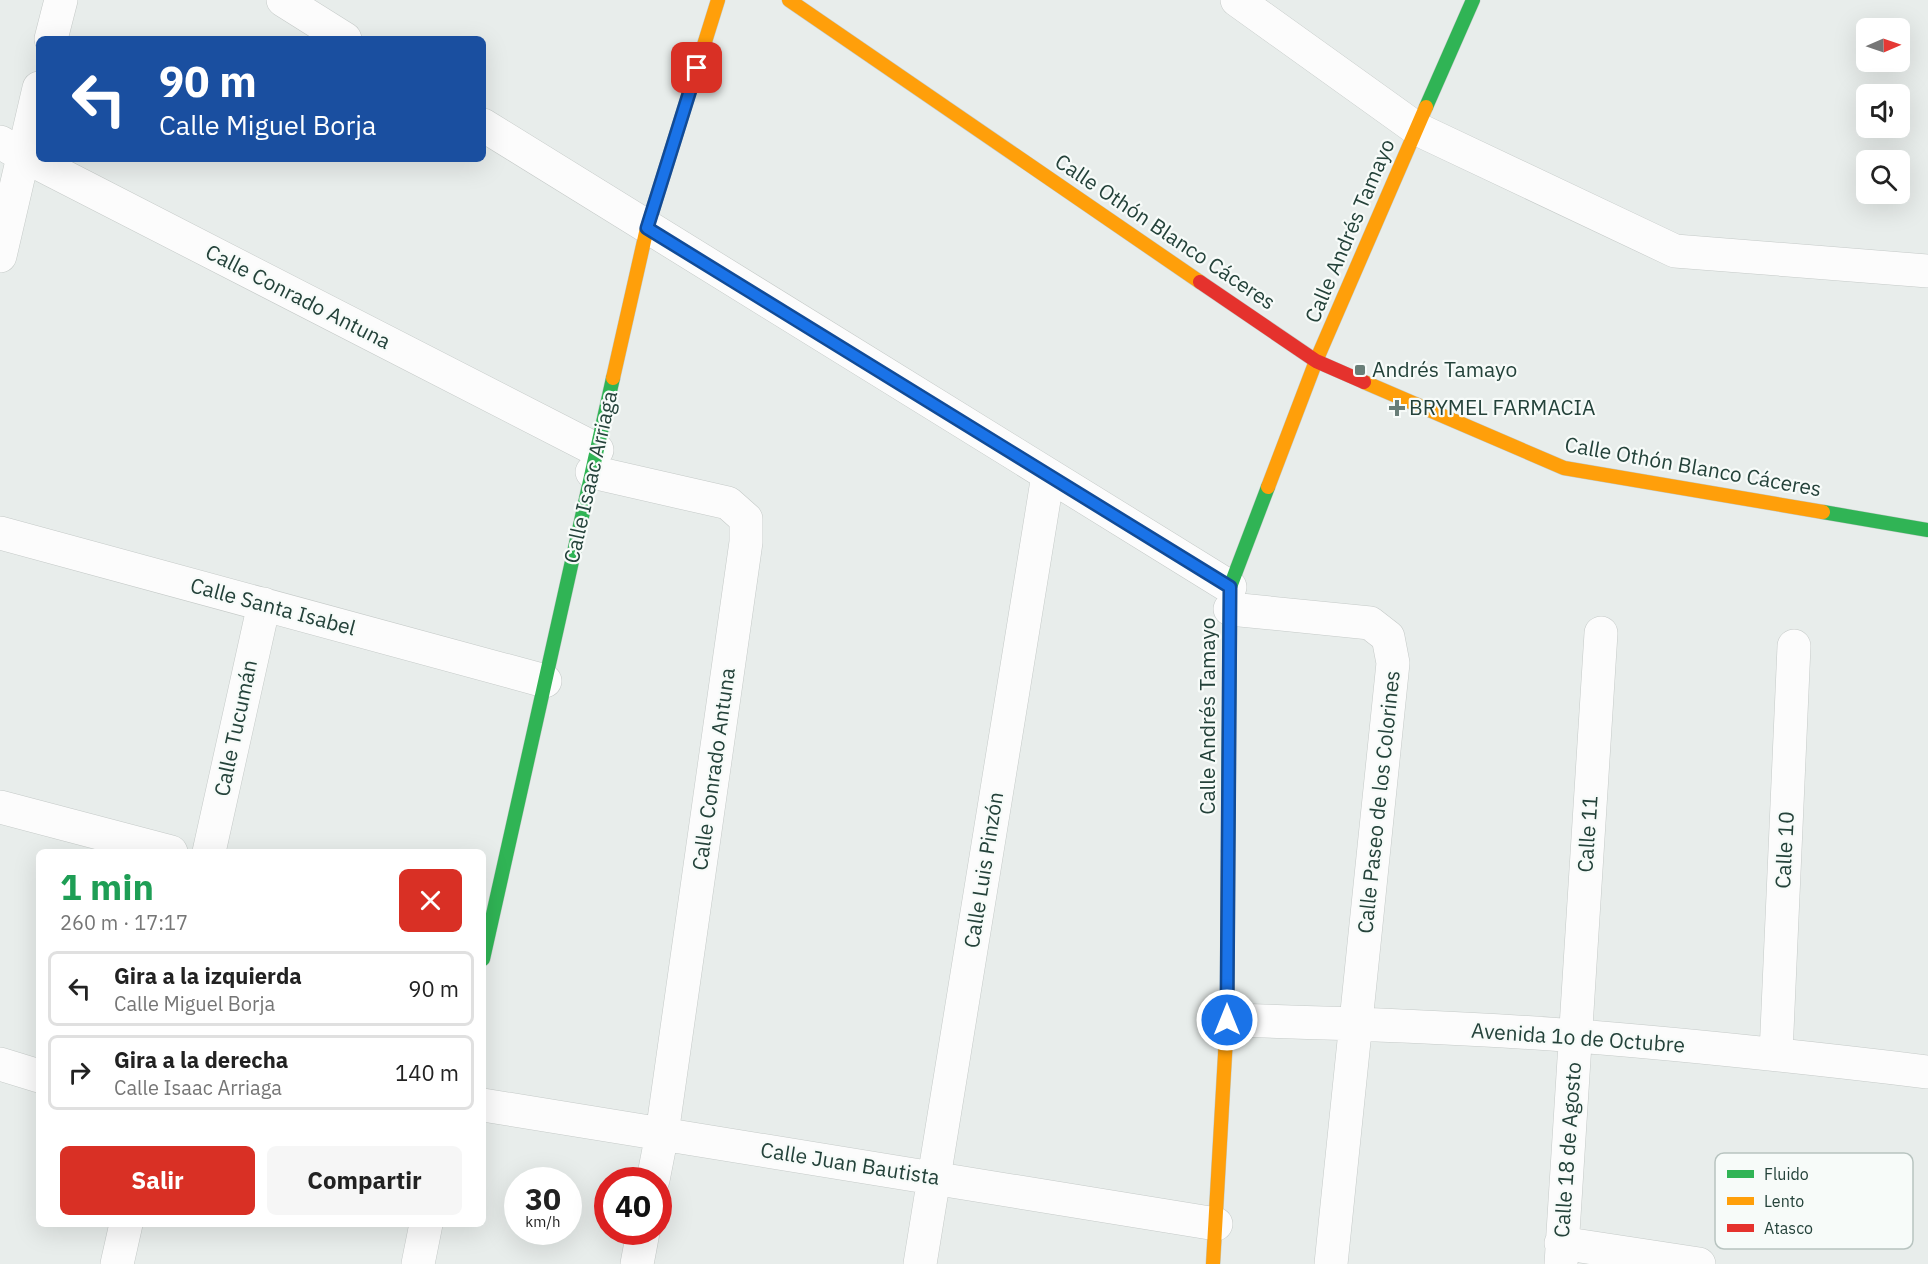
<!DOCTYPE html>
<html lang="es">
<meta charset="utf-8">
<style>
body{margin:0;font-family:"IBM Plex Sans",sans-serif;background:#f6f6f6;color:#222;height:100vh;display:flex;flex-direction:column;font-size:22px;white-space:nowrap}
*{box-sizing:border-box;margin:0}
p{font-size:20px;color:#767676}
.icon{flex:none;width:33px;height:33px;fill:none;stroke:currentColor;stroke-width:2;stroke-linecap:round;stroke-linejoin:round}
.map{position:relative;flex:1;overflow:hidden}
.details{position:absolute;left:36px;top:849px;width:450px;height:378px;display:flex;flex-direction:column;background:#fff;border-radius:9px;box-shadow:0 6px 24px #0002}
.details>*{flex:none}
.guide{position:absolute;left:36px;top:36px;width:450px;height:126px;border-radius:9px;box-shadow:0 6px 24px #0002;background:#1a4fa0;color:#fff;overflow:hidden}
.needle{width:39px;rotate:88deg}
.buttons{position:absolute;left:1856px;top:18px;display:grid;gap:12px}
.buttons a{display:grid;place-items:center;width:54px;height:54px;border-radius:9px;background:#fff;box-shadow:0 6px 24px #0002;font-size:30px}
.speed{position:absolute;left:504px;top:1167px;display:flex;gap:12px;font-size:30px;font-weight:700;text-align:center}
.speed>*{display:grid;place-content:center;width:78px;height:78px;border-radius:50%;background:#fff;box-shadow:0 6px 24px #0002;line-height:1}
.speed small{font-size:15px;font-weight:400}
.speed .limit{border:9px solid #d22;background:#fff;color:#111}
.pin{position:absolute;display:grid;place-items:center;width:51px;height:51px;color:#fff;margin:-26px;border-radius:12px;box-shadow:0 3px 9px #0006}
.me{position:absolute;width:66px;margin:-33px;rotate:0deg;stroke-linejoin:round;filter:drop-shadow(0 0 4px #0008)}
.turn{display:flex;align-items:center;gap:21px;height:126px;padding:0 24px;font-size:27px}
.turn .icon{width:78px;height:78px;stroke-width:2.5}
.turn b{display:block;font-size:42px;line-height:51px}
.round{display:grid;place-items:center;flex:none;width:63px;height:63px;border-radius:9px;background:#f6f6f6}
.head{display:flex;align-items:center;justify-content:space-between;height:102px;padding:0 24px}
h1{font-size:36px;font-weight:800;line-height:45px;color:#1e9e55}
.action{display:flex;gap:12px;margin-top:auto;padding:12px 24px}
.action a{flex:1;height:69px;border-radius:9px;background:#d93025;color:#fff;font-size:24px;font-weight:800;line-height:69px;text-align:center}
.action a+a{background:#f6f6f6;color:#222}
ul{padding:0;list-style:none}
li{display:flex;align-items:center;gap:18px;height:75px;margin:0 12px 9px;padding:0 12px;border:3px solid #e0e0e0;border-radius:9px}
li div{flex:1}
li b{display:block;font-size:22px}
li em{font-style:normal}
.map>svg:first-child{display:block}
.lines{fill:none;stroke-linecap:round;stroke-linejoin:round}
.street-casing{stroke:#c5cac8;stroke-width:34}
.fast-casing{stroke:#c3cbc8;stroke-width:15}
.slow-casing{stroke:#c3cbc8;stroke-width:15}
.jam-casing{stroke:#c3cbc8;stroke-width:15}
.street{stroke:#fcfcfc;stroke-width:33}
.fast{stroke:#30b455;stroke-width:14}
.slow{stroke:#ff9f0a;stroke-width:14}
.jam{stroke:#e5322d;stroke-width:14}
.route-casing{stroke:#114b97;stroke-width:15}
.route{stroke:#1a73e8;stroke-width:10}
.poi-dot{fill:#697e78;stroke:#f7fbf9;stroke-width:2}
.labels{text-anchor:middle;stroke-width:4.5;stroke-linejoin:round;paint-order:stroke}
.street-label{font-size:21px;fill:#24423a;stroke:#f7fbf9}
.poi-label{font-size:21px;fill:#24423a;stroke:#f7fbf9;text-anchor:start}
.key{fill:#f7fbf9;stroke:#b8c4c0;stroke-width:1.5}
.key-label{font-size:16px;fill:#24423a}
</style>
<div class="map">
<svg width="1928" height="1264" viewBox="0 0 1928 1264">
<rect width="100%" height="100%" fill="#e8edeb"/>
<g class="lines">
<defs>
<path id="street" d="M283 0 345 39
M1237 0 1417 129 1675 251 1928 271
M51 39 61 0
M483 125 1230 587
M0 142 22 155 597 450
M0 256 39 88
M592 472 728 503 746 519V542L662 1134 653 1180
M0 533 545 681
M1230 609 1370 623 1388 637 1393 663 1331 1264
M0 807 171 852
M209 852 264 604
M1227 1020C1343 1023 1460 1027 1576 1036 1693 1045 1811 1058 1928 1072
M1776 1054 1794 646
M0 1064 39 1076
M483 1105 1216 1224
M1561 1243 1699 1264
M117 1264 126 1224
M418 1264 426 1224
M637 1264 643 1232
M920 1264 1048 475
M1561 1264 1601 633"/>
<path id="fast" d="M1426 107 1473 0
M1823 512 1928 530
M1228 851 1230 587 1268 487
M483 959 613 378"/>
<path id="slow" d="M789 0 1200 282
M613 378 647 228 718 0
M1364 382 1564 468 1823 512
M1268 487 1316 361 1426 107
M1213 1264 1227 1020 1228 851"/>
<path id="jam" d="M1200 282 1316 361 1364 382"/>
</defs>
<use href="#street" class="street-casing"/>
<use href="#fast" class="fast-casing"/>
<use href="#slow" class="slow-casing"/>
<use href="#jam" class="jam-casing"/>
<use href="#street" class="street"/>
<use href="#fast" class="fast"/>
<use href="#slow" class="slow"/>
<use href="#jam" class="jam"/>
</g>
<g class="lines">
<defs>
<path id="route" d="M697 68 647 228 1230 587 1227 1020"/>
</defs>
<use href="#route" class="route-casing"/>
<use href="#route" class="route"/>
</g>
<g class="poi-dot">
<rect x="1354" y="364" width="12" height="12" rx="3"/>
<path d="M1394 399h6v6h6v6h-6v6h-6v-6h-6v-6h6z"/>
</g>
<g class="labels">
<g class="street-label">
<text transform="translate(1350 231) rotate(-67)" y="7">Calle Andrés Tamayo</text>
<text transform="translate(1165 232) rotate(34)" y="7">Calle Othón Blanco Cáceres</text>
<text transform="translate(298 297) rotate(27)" y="7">Calle Conrado Antuna</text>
<text transform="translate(1693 467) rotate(10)" y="7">Calle Othón Blanco Cáceres</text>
<text transform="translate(591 477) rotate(-77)" y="7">Calle Isaac Arriaga</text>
<text transform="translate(273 607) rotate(15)" y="7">Calle Santa Isabel</text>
<text transform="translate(1208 716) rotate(-90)" y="7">Calle Andrés Tamayo</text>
<text transform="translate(236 728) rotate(-78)" y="7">Calle Tucumán</text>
<text transform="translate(714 769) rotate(-82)" y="7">Calle Conrado Antuna</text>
<text transform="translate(1379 802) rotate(-84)" y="7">Calle Paseo de los Colorines</text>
<text transform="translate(1588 834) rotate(-86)" y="7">Calle 11</text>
<text transform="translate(1785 850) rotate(-87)" y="7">Calle 10</text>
<text transform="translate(984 870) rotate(-81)" y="7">Calle Luis Pinzón</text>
<text transform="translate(1578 1038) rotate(4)" y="7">Avenida 1o de Octubre</text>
<text transform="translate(1568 1150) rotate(-86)" y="7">Calle 18 de Agosto</text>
<text transform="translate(850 1164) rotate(9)" y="7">Calle Juan Bautista</text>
</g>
<g class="poi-label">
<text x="1372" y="377">Andrés Tamayo</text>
<text x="1409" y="415">BRYMEL FARMACIA</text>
</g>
</g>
<rect x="1715" y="1153" width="198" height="96" rx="9" class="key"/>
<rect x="1727" y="1170" width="27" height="8" fill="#30b455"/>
<rect x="1727" y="1197" width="27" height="8" fill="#ff9f0a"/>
<rect x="1727" y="1224" width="27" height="8" fill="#e5322d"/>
<g class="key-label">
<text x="1764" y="1180">Fluido</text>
<text x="1764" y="1207">Lento</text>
<text x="1764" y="1234">Atasco</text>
</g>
</svg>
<div class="buttons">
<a><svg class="needle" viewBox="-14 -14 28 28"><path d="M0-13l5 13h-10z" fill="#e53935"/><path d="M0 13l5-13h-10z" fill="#767676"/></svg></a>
<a><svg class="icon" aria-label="sound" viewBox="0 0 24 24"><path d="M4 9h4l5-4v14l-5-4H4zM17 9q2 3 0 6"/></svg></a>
<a><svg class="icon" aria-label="search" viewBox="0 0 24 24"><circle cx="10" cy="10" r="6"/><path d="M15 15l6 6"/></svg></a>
</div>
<div class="speed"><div>30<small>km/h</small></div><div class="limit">40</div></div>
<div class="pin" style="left:697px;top:68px;background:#d93025"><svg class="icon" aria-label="arrive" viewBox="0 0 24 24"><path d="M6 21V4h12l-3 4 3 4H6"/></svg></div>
<svg class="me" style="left:1227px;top:1020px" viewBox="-20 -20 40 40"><circle r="17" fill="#1a73e8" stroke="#fff" stroke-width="3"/><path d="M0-11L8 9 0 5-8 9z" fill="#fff"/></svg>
<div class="guide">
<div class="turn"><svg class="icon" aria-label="left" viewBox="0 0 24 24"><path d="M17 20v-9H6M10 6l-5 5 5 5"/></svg><div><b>90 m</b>Calle Miguel Borja</div></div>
</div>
<section class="details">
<div class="head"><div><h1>1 min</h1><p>260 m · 17:17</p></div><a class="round" style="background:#d93025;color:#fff"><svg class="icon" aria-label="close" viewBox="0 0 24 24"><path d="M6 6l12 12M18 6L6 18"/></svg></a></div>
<ul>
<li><svg class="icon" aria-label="left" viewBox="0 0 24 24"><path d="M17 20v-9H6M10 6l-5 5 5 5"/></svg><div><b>Gira a la izquierda</b><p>Calle Miguel Borja</p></div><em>90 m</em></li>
<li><svg class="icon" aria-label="right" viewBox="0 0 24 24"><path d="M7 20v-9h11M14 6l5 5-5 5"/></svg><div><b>Gira a la derecha</b><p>Calle Isaac Arriaga</p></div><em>140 m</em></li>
</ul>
<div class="action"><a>Salir</a><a>Compartir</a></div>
</section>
</div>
